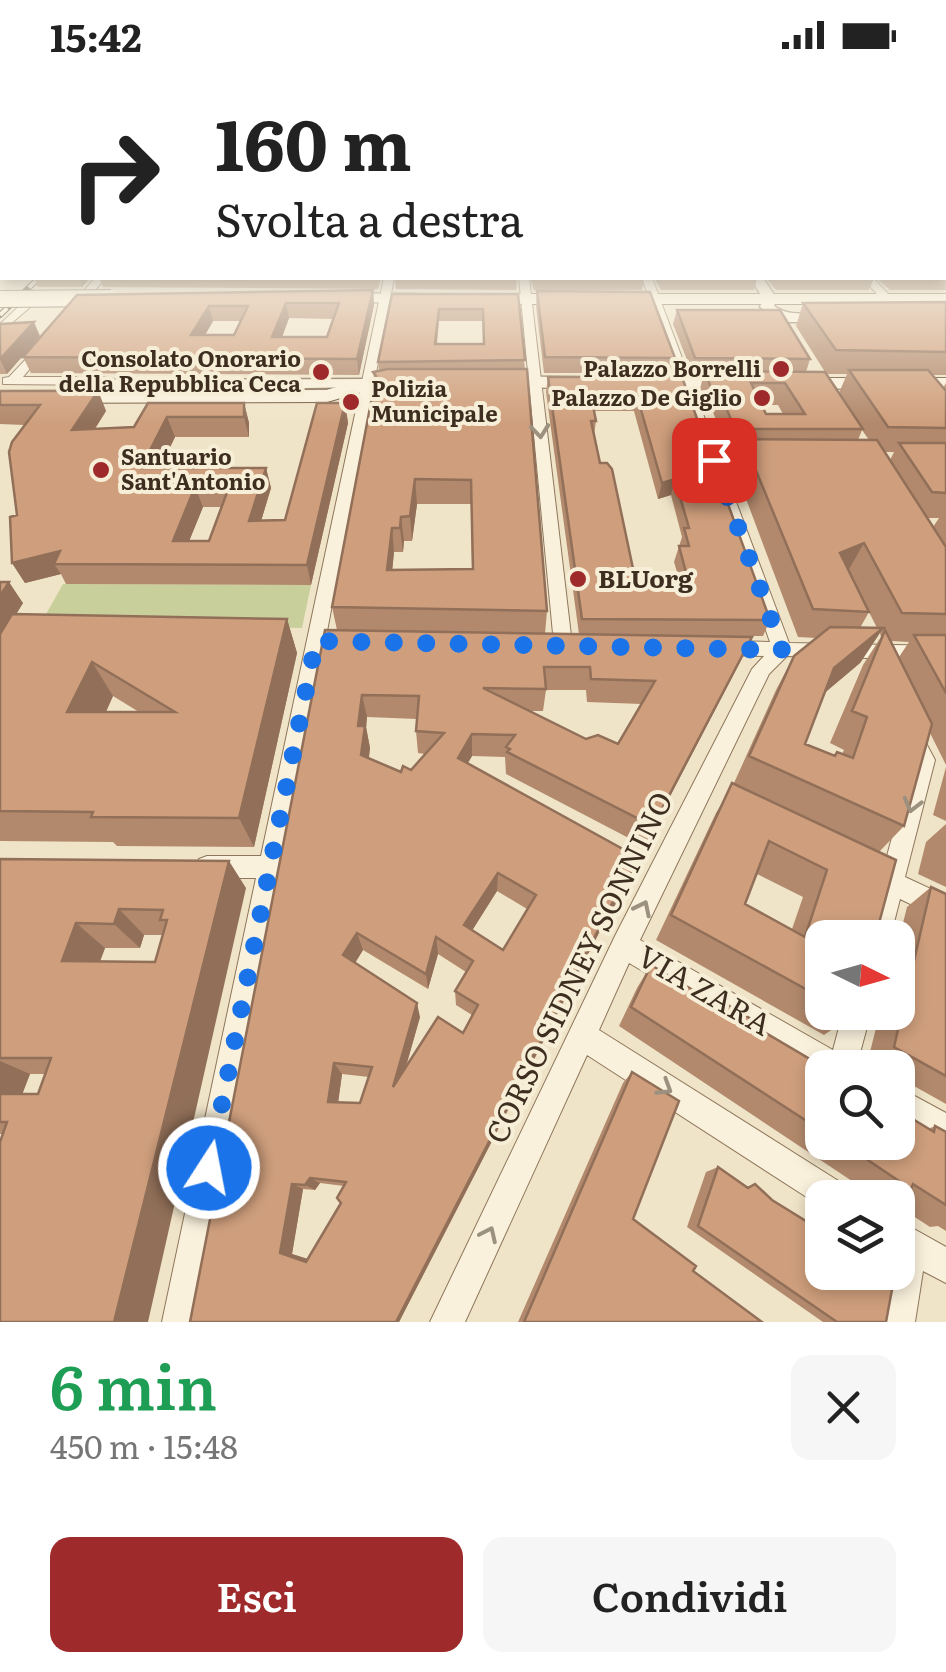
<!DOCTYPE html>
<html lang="it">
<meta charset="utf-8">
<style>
body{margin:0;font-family:Literata,serif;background:#f6f6f6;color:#222;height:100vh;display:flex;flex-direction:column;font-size:38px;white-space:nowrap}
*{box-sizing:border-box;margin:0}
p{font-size:32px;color:#767676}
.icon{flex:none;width:55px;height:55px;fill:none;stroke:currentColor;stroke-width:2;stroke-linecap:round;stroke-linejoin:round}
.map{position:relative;height:1252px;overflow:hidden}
.sheet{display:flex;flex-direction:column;background:#fff;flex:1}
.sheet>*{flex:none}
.hud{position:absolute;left:0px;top:0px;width:948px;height:210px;box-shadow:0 5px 15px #0003;background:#fff;color:#222;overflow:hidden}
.needle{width:65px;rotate:95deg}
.controls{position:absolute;left:805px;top:850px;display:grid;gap:20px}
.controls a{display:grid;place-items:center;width:110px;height:110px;border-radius:20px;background:#fff;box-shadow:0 5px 15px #0003;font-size:50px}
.pin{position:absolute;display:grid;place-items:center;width:85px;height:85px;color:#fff;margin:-42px;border-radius:20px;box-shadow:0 5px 15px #0006}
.me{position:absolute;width:110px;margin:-55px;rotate:11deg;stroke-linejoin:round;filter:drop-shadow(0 0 8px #0008)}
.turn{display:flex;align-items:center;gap:35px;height:210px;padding:0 50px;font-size:45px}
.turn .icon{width:130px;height:130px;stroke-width:2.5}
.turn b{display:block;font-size:70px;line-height:85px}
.round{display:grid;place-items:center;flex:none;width:105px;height:105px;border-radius:20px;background:#f6f6f6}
.headline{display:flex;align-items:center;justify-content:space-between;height:170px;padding:0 50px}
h1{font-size:60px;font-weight:600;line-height:75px;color:#1e9e55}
.cta{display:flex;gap:20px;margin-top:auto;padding:20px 50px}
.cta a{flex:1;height:115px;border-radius:20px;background:#9e2a2b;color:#fff;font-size:40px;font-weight:600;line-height:115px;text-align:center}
.cta a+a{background:#f6f6f6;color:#222}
.status{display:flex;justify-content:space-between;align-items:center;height:70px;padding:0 50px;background:#fff;direction:ltr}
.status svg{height:28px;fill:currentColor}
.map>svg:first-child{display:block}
.green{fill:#c9cf9b}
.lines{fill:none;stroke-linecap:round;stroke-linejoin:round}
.minor-casing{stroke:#8d765c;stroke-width:2}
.tertiary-casing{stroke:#8d765c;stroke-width:3}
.secondary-casing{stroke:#6f573f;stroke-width:2}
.minor{fill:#faf1dc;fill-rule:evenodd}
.tertiary{fill:#faf1dc;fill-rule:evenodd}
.secondary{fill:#faf1dc;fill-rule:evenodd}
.rail-casing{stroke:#3d2e20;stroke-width:6}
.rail{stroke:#f7eed8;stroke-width:4;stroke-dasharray:10;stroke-linecap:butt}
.secondary-bridge-casing{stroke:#6f573f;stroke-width:18;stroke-linecap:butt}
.secondary-bridge{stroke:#faf1dc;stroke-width:16}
.wall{fill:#b2896c;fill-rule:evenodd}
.shaded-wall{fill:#916f58}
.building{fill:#cf9f7d;stroke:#916f58;stroke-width:2.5;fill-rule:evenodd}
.oneway{stroke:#9c907e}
.route{stroke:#1a73e8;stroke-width:18;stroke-dasharray:0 32.4}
.poi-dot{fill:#9e2a2b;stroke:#f7eed8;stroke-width:4}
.labels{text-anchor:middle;stroke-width:8;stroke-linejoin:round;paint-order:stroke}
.far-poi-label{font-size:22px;font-weight:bold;fill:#3d2e20;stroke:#f7eed8;text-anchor:end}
.poi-label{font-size:25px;font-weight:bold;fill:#3d2e20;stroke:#f7eed8;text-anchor:start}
.near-street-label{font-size:30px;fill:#3d2e20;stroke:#f7eed8}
</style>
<div class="status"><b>15:42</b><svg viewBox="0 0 49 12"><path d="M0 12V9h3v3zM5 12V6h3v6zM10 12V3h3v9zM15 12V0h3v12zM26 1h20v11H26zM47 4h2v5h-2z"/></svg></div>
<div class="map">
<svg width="946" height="1252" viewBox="0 0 946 1252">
<rect width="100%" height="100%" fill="#f0e4c8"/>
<path class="green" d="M63 514 311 515 302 558 41 553Z"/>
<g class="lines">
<defs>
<path id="minor" d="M95 208H105L76 243H68V239Z
M384 208H394L196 1252H162L256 808H207L199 805 195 797 199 789 207 786H261Z
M519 208H529L572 574 563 581 554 574Z
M642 208H652L789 573 946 576V590L787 586 769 604 640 870 833 980 843 942H871L856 998H822V1006L629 893 599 960 848 1117 853 1128H822V1137L587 985 465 1252H430L615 866 752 599 764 586 723 585 714 578 723 571 770 572Z
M863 208H873L891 227V231H883Z
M29 227 46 226 51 229 36 232 0 263V254Z
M44 270 50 274 23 307H107L127 313 133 327 121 330 116 318 106 315 3 314V308L9 307Z
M911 656 918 658 935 690 905 807 946 826V851L900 829 890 868H864L878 818 871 808 874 800 884 797 913 690 901 664 904 658Z
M898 1017 946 1043V1075L898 1048Z
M898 1150 946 1177V1213L923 1201 915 1252H881L890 1202H898Z"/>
<path id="tertiary" d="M751 208H763L777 229 774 236C793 250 817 238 836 248L829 252H781L760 237 763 229Z
M368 309 376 314 374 317 166 320 96 333 88 328 166 310Z"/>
<path id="secondary" d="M332 223 431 224 439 229 431 234 326 231V225Z
M946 224V234H477L469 229 477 224Z
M413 306 420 308V316L369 320 327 332 0 333V321L326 320 368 308Z
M489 306 588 307 598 313 588 319 482 316V308Z
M644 307 743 308 753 314 743 320 637 317 634 313Z
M794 308H946V320L787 318 784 314Z"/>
</defs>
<use href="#minor" class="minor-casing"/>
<use href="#tertiary" class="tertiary-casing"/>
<use href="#secondary" class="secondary-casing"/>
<use href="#minor" class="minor"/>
<use href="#tertiary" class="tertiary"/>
<use href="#secondary" class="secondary"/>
<defs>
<path id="rail" d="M0 245 39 208"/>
</defs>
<use href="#rail" class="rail-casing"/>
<use href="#rail" class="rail"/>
<defs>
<path id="secondary-bridge" d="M0 229 111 228"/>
</defs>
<use href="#secondary-bridge" class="secondary-bridge-casing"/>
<use href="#secondary-bridge" class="secondary-bridge"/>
</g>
<path class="wall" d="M0 178H2V204H0Z
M945 178 946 220H890L876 208H945Z
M34 208H90L82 217H38Z
M99 208H381L378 219 103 217Z
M395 208H517L516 220 396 219Z
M530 208H644L642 220H534Z
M654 208H757L754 220H661Z
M766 208H874L869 220H776Z
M373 220 374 235 359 305 31 303 23 287 77 225ZM289 248 333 249 327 267H282ZM213 251H240L234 265H205Z
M537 221 675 288 671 303H544L536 236Z
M392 224H518L547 541 545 564H579L546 322 548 307H682L770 550 763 566H685L752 567 741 590 644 776 506 704 505 687 472 686 468 693 639 788 632 807 603 855 399 1252H190L337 560 332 537 375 313 373 302 379 301 378 292ZM439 251H483L484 274H437ZM594 341H634L658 429 671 425 682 467 674 492 679 509 635 508 600 393 594 365 596 351ZM417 434H471L472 499 392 500 394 482H403L404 471H412ZM546 620H586L587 632 642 634 618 674 586 669 530 641H543ZM367 647 417 649 416 661 418 683 425 684 411 700 401 702 369 688 370 678 366 657ZM497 821 527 839 503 880 472 860ZM363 880 428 919 438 884 466 902 455 921 456 935 472 945 463 963 406 997 420 947 355 893ZM342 1004 369 1007 360 1033 338 1032ZM320 1113 344 1116 341 1133 308 1189 292 1184 303 1119 315 1120Z
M946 232V305H932L943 318 946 313V695L930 663 904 756 879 782 822 868V942H854L853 945 824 965 656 870 716 743 734 713 776 620 794 586 816 568 798 567 734 397 739 381H728L711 337 705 339 699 323 704 303H692L673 254 677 240 810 289 806 302H825L796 256 803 233ZM827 304H847L839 323ZM761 335H778L783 344H766ZM862 360 869 370H858ZM884 382H894L890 390ZM927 448H939L933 457ZM869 542 877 558H860ZM880 563 881 567 863 595 830 673 844 680 842 684 837 682 834 686 805 674 825 622 860 593ZM891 571 909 572 899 587ZM757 804 803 827 792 859 745 834Z
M0 254 40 266 7 304H0Z
M0 321H98L106 341 95 359 134 357 148 333H244L249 353V367H175L160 398H266L271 418 261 451 285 450 345 333 348 353 311 515 66 514 61 504 25 513 12 493 25 355 0 354ZM203 437H222L209 471H189Z
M0 512 23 533 16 544 287 549 297 583 254 777 117 776 113 772 0 771ZM113 626 139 642H106Z
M946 697V751L933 745Z
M946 754V817L918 804 926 772Z
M0 789 246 818 3 1064H0ZM144 865H163L155 892 100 891 105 878H140ZM30 1004H45L38 1024H22Z
M931 817 946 824V1034L898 1007V998H881L868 990 880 942H898V873L907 837Z
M651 895 822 998V1072H898L935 1056 946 1062V1161L938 1156 930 1157 898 1136V1128H884L879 1124 873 1125 619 956 637 918Z
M632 1002 633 1149 693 1201 762 1252H518L623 1013Z
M718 1097 746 1117 755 1114 886 1252H823L687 1157 706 1102Z"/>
<path class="shaded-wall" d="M79 208H90L82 217Z
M373 220 374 235 359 305 357 289Z
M286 233 289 248 276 283 272 267Z
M209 236 213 251 196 281 191 265Z
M34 252 40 266 7 304 0 289Z
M717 316 711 337 705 339 711 318Z
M98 321 106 341 81 380 72 360Z
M244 333 249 353V367L244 347Z
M345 333 348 353 311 515 307 495Z
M167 347 175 367 150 418 141 398Z
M266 398 271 418 255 471 249 451Z
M415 409 417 434 412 471 410 446Z
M675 409 671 425 658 429 662 413Z
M195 417 203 437 181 491 173 471Z
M401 447 404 471 403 482 400 458Z
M392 458 394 482 390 524 387 500Z
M864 473 848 501 840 483Z
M60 481 54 494 61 504 25 513 12 493Z
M9 512 23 533 0 571V526Z
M287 549 297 583 254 777 239 748Z
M883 558 860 593 814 632 834 598Z
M752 567 741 590 644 776 653 756Z
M92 592 113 626 91 674 67 642Z
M362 625 367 647 366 657 370 678 366 706 361 685 358 656Z
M472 664V686L458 709V688Z
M639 788 632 807 603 855 399 1252H396L610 837Z
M229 791 246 818 148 1252H114Z
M498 803 497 821 465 872 464 855Z
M119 839 144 865 140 878 114 854Z
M76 853 105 878 92 913 62 891Z
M357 863 363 880 350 901 343 885Z
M436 867 438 884 428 919 426 904Z
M417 933 420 947 397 1027 393 1017Z
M0 991 30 1004 17 1038 0 1032Z
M334 993 342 1004 337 1041 328 1032Z
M310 1108 320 1113 315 1120 305 1115Z
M292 1114 303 1119 292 1184 317 1192H306L280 1183Z"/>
<path class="building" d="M373 220 357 289 23 287 77 225ZM286 233H339L327 267H272ZM209 236H248L234 265H191Z
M537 221 650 222 675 288 545 287Z
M392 224H518L525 290 378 292ZM439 239H483L484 274H435Z
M946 232V282L836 280 803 233Z
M677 240H780L810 289 695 288Z
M34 252 0 289V254Z
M388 299H527L547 541 332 537 376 306 373 302ZM415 409 471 410 473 499 387 500 392 458H400L401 447 410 446Z
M849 300H928L946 321V358L888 357Z
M705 301 825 302 863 359H735L717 316 711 318ZM751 313H785L805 344H766Z
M548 307H682L770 550 582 549ZM591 326H637L662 413 675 409 689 458H684L689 476H679L688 510 635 508 612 399 607 393H600L591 351H596Z
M0 321H98L72 360 134 357 148 333H244V347H167L141 398H266L249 451 285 450 317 333H345L307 495 54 494 60 481 12 493 10 447 17 445 9 382 12 372 40 335H0ZM195 417H229L209 471H173Z
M743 369 877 370 946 477V544L902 543 864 473 840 483 869 542 813 539Z
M899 373H946V423L932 422Z
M0 512H9L0 526Z
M12 544 287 549 239 748 91 747 93 742 0 741V564ZM92 592 175 642H67Z
M830 557 883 558 834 598 805 674 835 686 837 682 853 688 867 647 852 641 885 560 932 654 904 756 749 686 794 586Z
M325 560 752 567 653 756 507 682 510 679 506 677 515 665 472 664 458 688 639 788 610 837 396 1252H190ZM544 597H590L591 609 655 611 618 674 598 665 586 669 483 618 546 619ZM362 625 419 626 416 661 444 663 411 700 403 696 401 702 361 685 365 656H358ZM498 803 536 825 503 880 464 855ZM357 863 426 904 436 867 473 891 455 921 478 935 463 963 438 947 393 1017 417 933 343 885ZM334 993 372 997 360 1033 328 1032ZM310 1108 346 1112 337 1128 341 1133 306 1192 280 1183 292 1114 305 1115Z
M914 565H946V623Z
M732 713 896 790 875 868H822V928L671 845ZM769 771 827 800 805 867 745 834Z
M0 789 229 791 114 1252H0V1072L7 1052H0V1024H38L51 988H0ZM119 839 163 840 160 850H167L155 892 62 891 76 853 114 854Z
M931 817 946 824V1006L894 977Z
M651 895 718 935 723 932 761 955 759 959 825 998H822V1061L631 937Z
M632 1002 679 1031 633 1149 696 1196 693 1201 762 1252H524Z
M898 1040 934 1062 935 1056 946 1062V1135L913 1114 911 1119 841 1072H898Z
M718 1097 748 1118 755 1114 772 1130 822 1161V1202H877L893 1214 886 1252H837L698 1156Z"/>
<defs><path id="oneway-chevron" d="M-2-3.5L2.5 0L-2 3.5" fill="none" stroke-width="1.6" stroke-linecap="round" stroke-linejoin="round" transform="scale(2.5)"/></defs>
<g class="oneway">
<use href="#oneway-chevron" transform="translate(540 361) rotate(84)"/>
<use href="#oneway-chevron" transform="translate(912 735) rotate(105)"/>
<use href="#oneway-chevron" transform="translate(643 838) rotate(-64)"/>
<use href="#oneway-chevron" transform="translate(665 1018) rotate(32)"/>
<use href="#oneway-chevron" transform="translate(489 1164) rotate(-65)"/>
</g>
<linearGradient id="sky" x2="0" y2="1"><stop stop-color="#8fbad6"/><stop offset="0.5" stop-color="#f8f3e6"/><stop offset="1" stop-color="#f8f3e6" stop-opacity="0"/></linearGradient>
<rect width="946" height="353" fill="url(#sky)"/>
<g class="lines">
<path class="route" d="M209 1098 316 571 782 580 714 390"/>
</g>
<g class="poi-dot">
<circle cx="781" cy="299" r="10"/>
<circle cx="321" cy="302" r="10"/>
<circle cx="762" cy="328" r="10"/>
<circle cx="351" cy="332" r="10"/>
<circle cx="101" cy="400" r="10"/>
<circle cx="578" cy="509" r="10"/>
</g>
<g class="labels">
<g class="far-poi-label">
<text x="301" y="297">Consolato Onorario<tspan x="301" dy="25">della Repubblica Ceca</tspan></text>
<text x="761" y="307">Palazzo Borrelli</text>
<text x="371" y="327" text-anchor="start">Polizia<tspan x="371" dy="25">Municipale</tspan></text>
<text x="742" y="336">Palazzo De Giglio</text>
<text x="121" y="395" text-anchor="start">Santuario<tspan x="121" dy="25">Sant'Antonio</tspan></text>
</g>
<g class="poi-label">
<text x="598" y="518">BLUorg</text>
</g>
<g class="near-street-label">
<text transform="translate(580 898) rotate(-64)" y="10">CORSO SIDNEY SONNINO</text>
<text transform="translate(704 921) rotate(30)" y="10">VIA ZARA</text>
</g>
</g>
</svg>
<div class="controls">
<a><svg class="needle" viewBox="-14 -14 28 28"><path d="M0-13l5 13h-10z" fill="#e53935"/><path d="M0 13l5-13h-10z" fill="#767676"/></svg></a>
<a><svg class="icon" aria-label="search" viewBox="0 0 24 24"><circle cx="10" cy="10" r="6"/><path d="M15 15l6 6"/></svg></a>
<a><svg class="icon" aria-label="layers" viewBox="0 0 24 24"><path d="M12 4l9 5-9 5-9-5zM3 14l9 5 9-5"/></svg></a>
</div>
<div class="pin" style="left:714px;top:390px;background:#d93025"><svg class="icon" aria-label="arrive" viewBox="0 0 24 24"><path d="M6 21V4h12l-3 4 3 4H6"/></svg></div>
<svg class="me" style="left:209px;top:1098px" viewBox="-20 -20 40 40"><circle r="17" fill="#1a73e8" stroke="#fff" stroke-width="3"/><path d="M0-11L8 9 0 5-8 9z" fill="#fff"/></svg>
<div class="hud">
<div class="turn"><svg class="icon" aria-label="right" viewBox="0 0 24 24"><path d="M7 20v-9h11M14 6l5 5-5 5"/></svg><div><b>160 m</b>Svolta a destra</div></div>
</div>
</div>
<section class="sheet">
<div class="headline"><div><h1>6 min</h1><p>450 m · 15:48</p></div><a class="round"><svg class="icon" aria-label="close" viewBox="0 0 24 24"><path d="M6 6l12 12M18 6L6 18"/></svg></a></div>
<div class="cta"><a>Esci</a><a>Condividi</a></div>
</section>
